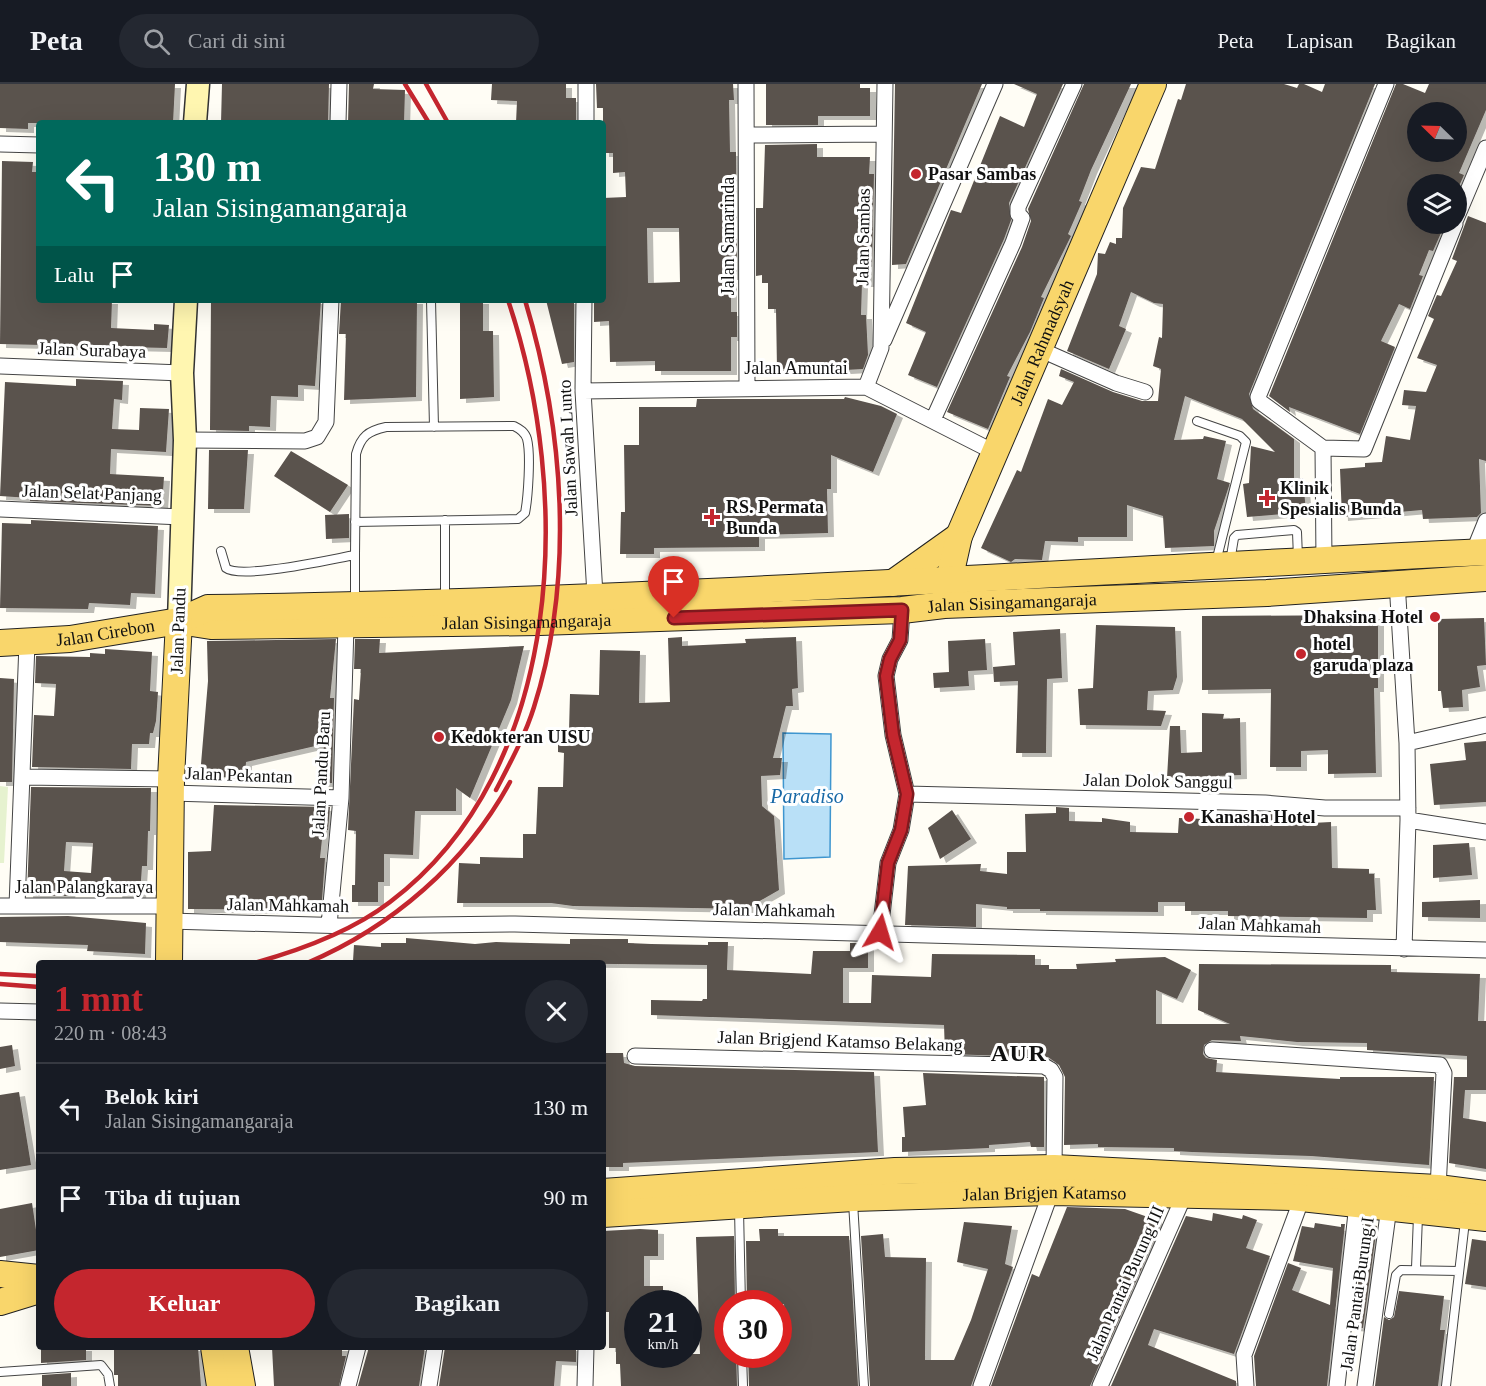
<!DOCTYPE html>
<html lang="id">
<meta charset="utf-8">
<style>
body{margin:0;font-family:"Times New Roman",serif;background:#242831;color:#f1f3f6;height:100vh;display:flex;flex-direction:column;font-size:22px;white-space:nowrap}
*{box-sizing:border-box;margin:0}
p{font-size:20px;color:#9ea1a6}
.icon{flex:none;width:33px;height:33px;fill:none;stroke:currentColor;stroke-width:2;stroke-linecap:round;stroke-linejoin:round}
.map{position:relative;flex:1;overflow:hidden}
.side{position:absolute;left:36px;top:876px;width:570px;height:390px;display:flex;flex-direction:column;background:#171b24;border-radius:6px;box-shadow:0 6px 24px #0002}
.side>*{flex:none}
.banner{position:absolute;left:36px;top:36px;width:570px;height:183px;border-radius:6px;box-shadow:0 6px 24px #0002;background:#00695c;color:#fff;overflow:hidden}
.needle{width:39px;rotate:293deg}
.fabs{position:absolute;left:1407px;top:18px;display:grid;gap:12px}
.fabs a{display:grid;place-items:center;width:60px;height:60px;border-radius:50%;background:#171b24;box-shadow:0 6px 24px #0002;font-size:30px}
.speed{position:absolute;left:624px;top:1206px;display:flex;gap:12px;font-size:30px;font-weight:700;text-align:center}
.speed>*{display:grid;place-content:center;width:78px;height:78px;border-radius:50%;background:#171b24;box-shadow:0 6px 24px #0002;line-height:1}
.speed small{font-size:15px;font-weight:400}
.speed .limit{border:9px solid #d22;background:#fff;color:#111}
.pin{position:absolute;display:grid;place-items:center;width:51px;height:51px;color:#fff;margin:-62px -26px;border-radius:50% 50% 50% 0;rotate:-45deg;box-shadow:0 0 6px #0007}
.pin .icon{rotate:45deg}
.me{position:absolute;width:66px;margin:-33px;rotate:7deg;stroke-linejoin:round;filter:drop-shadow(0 0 4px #0008)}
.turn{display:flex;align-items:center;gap:21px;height:126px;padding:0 18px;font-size:27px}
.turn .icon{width:78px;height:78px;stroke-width:2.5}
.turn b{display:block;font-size:42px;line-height:51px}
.then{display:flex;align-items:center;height:57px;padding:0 18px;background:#0003;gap:12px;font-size:22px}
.round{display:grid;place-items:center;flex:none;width:63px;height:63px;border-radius:32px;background:#242831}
.summary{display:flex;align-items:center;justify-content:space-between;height:102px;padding:0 18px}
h1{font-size:36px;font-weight:800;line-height:45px;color:#c4262e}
.button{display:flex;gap:12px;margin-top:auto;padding:12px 18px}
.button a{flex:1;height:69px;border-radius:36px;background:#c4262e;color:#fff;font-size:24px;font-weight:800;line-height:69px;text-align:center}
.button a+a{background:#242831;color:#f1f3f6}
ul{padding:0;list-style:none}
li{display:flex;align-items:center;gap:18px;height:90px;padding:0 18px;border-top:2px solid #363941}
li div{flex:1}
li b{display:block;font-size:22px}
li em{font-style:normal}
header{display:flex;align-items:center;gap:36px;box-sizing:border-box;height:84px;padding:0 30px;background:#171b24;border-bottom:2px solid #363941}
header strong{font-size:28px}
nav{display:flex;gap:33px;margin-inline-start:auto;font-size:21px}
.search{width:420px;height:54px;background:#242831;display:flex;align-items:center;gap:15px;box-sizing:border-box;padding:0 21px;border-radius:33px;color:#9ea1a6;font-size:22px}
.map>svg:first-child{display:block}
.pitch{fill:#e6f2cf}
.water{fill:#b9e0f7;stroke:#3f96cf;stroke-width:1.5}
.building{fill:#5a524d;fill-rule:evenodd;filter:url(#shadow)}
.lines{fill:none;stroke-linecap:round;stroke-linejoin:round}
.lane-casing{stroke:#444;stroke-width:10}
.street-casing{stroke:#444;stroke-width:17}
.secondary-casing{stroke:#333;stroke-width:25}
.primary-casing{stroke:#222;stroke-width:28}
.lane{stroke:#fff;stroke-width:8}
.street{stroke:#fff;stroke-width:15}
.secondary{stroke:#fff6b0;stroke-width:22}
.primary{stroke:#f9d66b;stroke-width:26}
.rail{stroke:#c4262e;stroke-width:4.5}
.route-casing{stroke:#7f191e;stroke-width:15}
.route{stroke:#c4262e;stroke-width:10}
.poi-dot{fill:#c4262e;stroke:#fff;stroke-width:2}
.labels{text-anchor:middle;stroke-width:6;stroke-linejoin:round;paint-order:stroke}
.poi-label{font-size:18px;font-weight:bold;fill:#111;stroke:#fff;text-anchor:start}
.street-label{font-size:18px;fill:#111;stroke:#fff}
.water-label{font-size:20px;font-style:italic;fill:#1768a6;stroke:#fff}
.district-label{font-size:24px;font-weight:bold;letter-spacing:1.5px;fill:#111;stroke:#fff}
</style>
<header>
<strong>Peta</strong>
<div class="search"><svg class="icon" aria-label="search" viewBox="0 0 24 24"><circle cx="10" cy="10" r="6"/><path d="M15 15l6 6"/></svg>Cari di sini</div>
<nav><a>Peta</a><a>Lapisan</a><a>Bagikan</a></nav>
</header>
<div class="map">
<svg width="1486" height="1302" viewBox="0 0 1486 1302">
<defs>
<filter id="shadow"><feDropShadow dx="6" dy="4" stdDeviation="0" flood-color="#0004"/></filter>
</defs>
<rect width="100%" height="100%" fill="#fffdf5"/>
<path class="pitch" d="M0 702 8 703 4 779H0Z"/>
<path class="water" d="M783 649 831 650 830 773 784 775Z"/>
<path class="building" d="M0 0H175L173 39H28V45L0 44Z
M222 0H329L328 39H221Z
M349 0H374L373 5 405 6 404 39H348Z
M492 0H566V14H576V39H516L517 17 491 16Z
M596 0H733L734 16H729L730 68H736L737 192H731V228H737V253H731V287H655V277L610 278 609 237 594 238V216H603V114L626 113 625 88 613 89V69H603V24H597ZM647 144H679L680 198 648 199Z
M766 0H860V4H870V32H818V41H766Z
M895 0H982L906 180 892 181Z
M1014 0H1063L1009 119 1011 136 1004 155 937 303 908 291 926 248 906 239 951 126 961 129 1000 32 1024 43 1037 10Z
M1084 0H1131L1091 86 1079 117 1082 118 1068 150 1071 152 1041 213 1044 214 1030 248 1007 292 1010 293 988 345 947 328 1022 163 1031 137 1028 125Z
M1186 0H1284L1297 4 1299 0H1304L1322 8 1325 0H1375L1249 310 1253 325 1294 355V395L1303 394 1306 428 1247 433 1243 400 1249 399 1251 362 1275 368 1242 335 1185 312 1174 356 1203 355 1204 352 1226 357 1217 395 1230 399 1214 447V462L1165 464 1163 432 1127 421V453H1078V458L1045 457 1042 476 1015 475 1011 478 981 464 1017 386 1021 388 1048 315 1062 321 1074 298 1059 292 1061 285 1113 308 1142 317H1158L1161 285 1153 282 1159 253 1162 254 1163 220 1154 219 1131 208 1119 242 1126 245 1109 285 1067 267 1097 190 1098 169 1105 170 1110 158 1116 160V154H1122L1123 124 1141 83 1155 85 1178 15 1181 16Z
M1396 0H1403L1425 9 1429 0H1486V26L1459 89 1464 91 1456 109V100H1418V140H1445L1433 167 1429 166 1419 191 1423 192 1410 225 1399 220 1381 257 1395 263 1360 350 1289 323 1290 328 1269 312ZM1418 28H1456V68H1418Z
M817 60V73H870L869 90H874L872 183H870L869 199H862L861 231H866L868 271 863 285 827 287V284L777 285 776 225H768V199H762V191L756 192V124H763L765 61Z
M2 77 33 78 32 88H39V216H112L111 244 154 246V240L169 241 167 264 0 260Z
M1468 132 1486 139V377L1479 375 1481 429 1477 433 1423 435 1422 426 1342 433 1340 385 1365 383V379L1382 378 1386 352 1410 356 1416 322 1402 321 1404 306 1426 308 1437 281 1417 274 1434 235 1428 232 1437 211 1441 212 1457 177 1452 175Z
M211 216H321L315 302 298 301V313L271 312 270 343 249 342V347L210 346Z
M341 216H417L416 313 344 316 346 250H339Z
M460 216H483V247H493L494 313 460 315Z
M546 216H574V278L562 280Z
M76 295 123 297 122 316 114 315 112 345 139 346 140 324 169 325 166 368 111 365 110 390 164 393 162 422 30 417V414L0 412 5 298 76 302Z
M845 313 881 322 897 330 873 388 831 371V405H827L828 449 759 451V463L654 464V470H620L621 428H625L624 361H639V323H696L697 315H844Z
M209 366H248L244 425H208Z
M291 367 348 401 330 428 274 392Z
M349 430V454L326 455 325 431Z
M31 436 158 442 155 510 131 509 130 521 89 519 88 525 0 524 2 439 31 440Z
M1378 531V604H1374L1376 689 1328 690V666L1301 667V683H1270L1271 605 1202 606V532Z
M1484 534 1486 581 1477 582 1480 603 1462 606 1463 623 1443 624 1441 607H1438V535Z
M1096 541 1175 543 1177 593 1173 606 1148 607 1147 626 1166 627 1161 642 1080 641 1078 605 1093 604Z
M1060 545 1062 594 1047 595 1046 669H1016L1018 597 994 598 993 583 1015 581 1013 548Z
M682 553V562L746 559 745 555 796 553 798 604 792 605 793 622H786L773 674H782L780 691 761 692 762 722 774 732 779 806 751 822V825L573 822 551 819H457L459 779 480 780V773L523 774V750H536L538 703H563L564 669 558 668V647H569L570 610 599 611 600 566 640 567 639 619 670 618 668 554Z
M336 555 330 614H334L332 699H321L324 660 246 678 245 694 200 692 208 597 207 557Z
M355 555H380L379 569 524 562 511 616 470 714 456 704V727H415L413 771 384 770V798H378V818H352V801H355L356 747 348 746 354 615 359 616 361 585H354Z
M985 555 987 586 968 587 969 602 934 604 933 589 949 588 948 557Z
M105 565 152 568 150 607 158 608 156 637 153 649H150L149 660H132L131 685 32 683 34 631 54 632 56 600 35 599 36 572 90 573V569L105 570Z
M0 594 14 595 12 698H0Z
M1202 629 1224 630 1223 635 1240 634 1241 691 1167 694 1170 642H1180L1181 669 1202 668Z
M1486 657V718L1434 721 1430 680 1466 676 1464 659Z
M31 703 151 704 150 747H148L147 782H142L140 811 116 810 117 806 70 803 69 812H27ZM66 758 93 759 91 789 64 787Z
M214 721 330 723 328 746H323L320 774H325L322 816H303V826L188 825V768L211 767Z
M1056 723 1069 724V737L1102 738V734L1130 738V748L1178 749 1179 734 1230 736V728L1286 731V734L1312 733V739L1331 738 1332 784 1369 785V790H1374L1376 826H1367V834L1228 832V827H1185V818H1158V828L1040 827V825H1007V823L976 820V843L905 841 908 782 981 780 980 787 1007 790V768H1026L1025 730 1056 729Z
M952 726 971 755 940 775 928 744Z
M1469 759 1472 791 1433 794V761Z
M1480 816V834L1422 833V818Z
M68 832 146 839 145 870 87 867 88 861 0 858V833Z
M406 854 475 860 496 858 570 860V855H628V859L651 860 708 861V858H728L727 886 811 890 813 867H850V859H868V884H843V919H871L872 891 931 893 932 870 1035 871V881H1049V885H1077L1076 880 1116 878 1115 875 1165 873 1191 886 1177 915 1156 906V940H1230L1198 926 1199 880 1391 881V888L1480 890 1478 937H1486V1006H1465L1463 1034 1486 1038V1085L1449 1079 1454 993H1467V972L1367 966V959L1297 958 1240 952 1241 957 1212 956 1204 961 1203 970 1206 974 1217 976 1216 988 1340 995V993H1434L1429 1081 1311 1072 1192 1068 1174 1067V1064L1098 1063V1060L1064 1061 1065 993 1059 981 1048 973 945 970 944 941 651 931V916L702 917 703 915H707V881L353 877 354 861 381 863V859H406Z
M12 961 15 982 0 985V963Z
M603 969H623L624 979 635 982 874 988 878 1068 623 1079V1083H603Z
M923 989 1044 993V1063H1031L1030 1058 989 1061V1064L902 1068V1053H905L903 1023 926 1021Z
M19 1008 31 1081 0 1086V1011Z
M32 1119 39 1166 0 1173V1125Z
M1067 1123 1125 1125 1162 1138 1090 1302H991L1032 1190 1039 1193Z
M1213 1129 1242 1135 1243 1131 1257 1136 1246 1164 1270 1172 1234 1270 1154 1245 1148 1261 1236 1297V1302H1111L1186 1132 1212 1137Z
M964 1138 1012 1142 1005 1180 1013 1183 971 1302H870L861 1152 883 1150 885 1173 926 1174 925 1276H954L971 1236 988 1185 957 1178Z
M1315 1139 1341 1143V1140H1345L1327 1302H1256L1254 1272 1288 1179 1301 1184 1292 1206 1330 1221 1333 1184 1293 1177 1302 1142 1314 1144Z
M1365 1140 1377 1142 1363 1244 1353 1243Z
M640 1145 658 1146V1172H644V1202H663V1219L638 1220V1270H700L696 1153 734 1152 735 1220H728V1270H736L737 1302H621L620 1280H616V1264H609V1228H603V1147Z
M759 1145H778V1152H849L858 1302H749L748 1270H782L781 1260 787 1259 784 1220H747L746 1157H760Z
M1472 1155 1486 1157V1203L1465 1200Z
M1399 1207 1444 1212 1440 1246H1445L1438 1302H1375L1384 1233 1389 1236 1394 1233Z
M41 1263H86V1276L41 1279Z
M114 1263H198L201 1302H118V1291H114Z
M272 1263H342V1272H346L339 1302H274Z
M369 1263H425L419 1302H358Z
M445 1263H576V1278L556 1277 554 1302H439Z
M71 1289V1302H42V1291Z"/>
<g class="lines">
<defs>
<path id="lane" d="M431 216 434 343
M1197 337 1240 352 1246 358 1216 478
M221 467 226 484C241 496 332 475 355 471V518
M355 471 356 370C361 352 368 347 386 343L514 342C520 345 525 348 527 355 531 370 528 414 525 429L518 435 355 438
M1230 478 1234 454 1237 451 1294 446 1297 448 1298 474
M445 513V436
M853 1118 864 1302
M739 1125 741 1220
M1416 1184 1418 1132
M1389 1230 1396 1191 1401 1186 1459 1187
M742 1270 743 1302
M0 1288 101 1281 108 1290 110 1302
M1446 1302 1465 1137"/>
<path id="street" d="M746 0 747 303
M1386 0 1258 313 1259 317 1323 364 1364 365 1455 140
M338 39 339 0
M586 39V0
M747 51 884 50
M0 60 39 61
M1456 135 1486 64
M584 216 583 307 595 511
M884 256 995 0
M1039 265 1116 299 1145 308
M0 282 182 289
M866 303 881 264 885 0
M583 307 866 303 994 368
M933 336 1013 159 1022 134 1018 130V123L1074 0
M185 356 305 357 317 353 326 338 331 216
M1323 364 1324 477
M0 425 182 433
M1473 469 1486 437
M1397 498 1407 659 1408 736 1404 865
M1407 659 1486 641
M23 693 171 695
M171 709 341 714
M907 710 1265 719 1325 724H1408
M1408 736 1486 748
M0 822H168
M17 822 27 559
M169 837 350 842 515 840 1486 866
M329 841 341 714 346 541
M880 848 888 779 901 746 907 710 893 651 886 592 890 575 900 556 902 526
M0 927 39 928
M1212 966 1440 981 1444 989 1438 1104
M635 972 1044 982 1051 986 1055 993 1054 1084
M348 1302 358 1263
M429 1302 435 1263
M585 1302 586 1263
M981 1302 1051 1108
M1100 1302 1184 1112
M1246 1302 1244 1271 1302 1114
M1337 1302 1357 1120
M1365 1302 1389 1123"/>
<path id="secondary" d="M195 39 198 0
M179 537 185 356 182 289 186 216"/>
<g id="primary">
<path d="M893 499 959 452"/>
<path id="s1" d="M946 510 959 452 1153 0"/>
<path id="s2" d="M179 537 211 542 540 538 902 526 944 521 1267 509 1486 494"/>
<path id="s3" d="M0 559 70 555 179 537 208 524C634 518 1060 488 1486 468"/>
<path d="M169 879 171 695 179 537"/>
<path d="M603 1108 895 1087 1054 1084 1438 1104 1486 1110"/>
<path id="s4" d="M603 1130 853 1114 1051 1108 1292 1113 1486 1134"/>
<path d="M0 1190 39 1194"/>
<path d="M0 1218 39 1206"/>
<path d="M214 1263 220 1302"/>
<path d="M235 1263 242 1302"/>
</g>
</defs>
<use href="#lane" class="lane-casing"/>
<use href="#street" class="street-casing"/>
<use href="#secondary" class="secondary-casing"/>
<use href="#primary" class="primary-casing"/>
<use href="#lane" class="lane"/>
<use href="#street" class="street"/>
<use href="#secondary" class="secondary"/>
<use href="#primary" class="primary"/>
<path class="rail" d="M405 0 429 39
M426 0 448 39
M496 706C510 679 525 652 534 623 575 493 564 345 525 216
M254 879C301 866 351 848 390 818 566 685 573 409 508 216
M307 879C392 843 465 780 510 698
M0 890 39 892
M0 900 39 903"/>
</g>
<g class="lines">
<defs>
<path id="route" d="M674 534 902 526 900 556 890 575 886 592 893 651 907 710 901 746 888 779 880 848"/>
</defs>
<use href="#route" class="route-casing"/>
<use href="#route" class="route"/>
</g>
<g class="poi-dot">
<circle cx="916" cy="90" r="6"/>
<path d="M1264 405h6v6h6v6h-6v6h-6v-6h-6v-6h6z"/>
<path d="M709 424h6v6h6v6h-6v6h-6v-6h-6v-6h6z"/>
<circle cx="1435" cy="533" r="6"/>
<circle cx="1301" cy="570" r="6"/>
<circle cx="439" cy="653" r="6"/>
<circle cx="1189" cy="733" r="6"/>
</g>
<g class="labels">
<g class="poi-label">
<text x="928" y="96">Pasar Sambas</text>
<text x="1280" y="410">Klinik<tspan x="1280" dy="21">Spesialis Bunda</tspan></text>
<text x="726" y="429">RS. Permata<tspan x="726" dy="21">Bunda</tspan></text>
<text x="1423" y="539" text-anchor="end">Dhaksina Hotel</text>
<text x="1313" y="566">hotel<tspan x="1313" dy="21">garuda plaza</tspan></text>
<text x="451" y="659">Kedokteran UISU</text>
<text x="1201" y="739">Kanasha Hotel</text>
</g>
<g class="street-label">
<text transform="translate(728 152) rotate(-90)" y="6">Jalan Samarinda</text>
<text transform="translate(863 153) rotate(-89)" y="6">Jalan Sambas</text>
<text dy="6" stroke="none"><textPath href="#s1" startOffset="270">Jalan Rahmadsyah</textPath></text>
<text transform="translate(92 266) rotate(2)" y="6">Jalan Surabaya</text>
<text x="796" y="290">Jalan Amuntai</text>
<text transform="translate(568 364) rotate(-93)" y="6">Jalan Sawah Lunto</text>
<text transform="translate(92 409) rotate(2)" y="6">Jalan Selat Panjang</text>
<text dy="6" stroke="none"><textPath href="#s2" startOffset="834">Jalan Sisingamangaraja</textPath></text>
<text dy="6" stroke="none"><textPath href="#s2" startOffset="348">Jalan Sisingamangaraja</textPath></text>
<text transform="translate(178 547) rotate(-88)" y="6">Jalan Pandu</text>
<text dy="6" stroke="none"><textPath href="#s3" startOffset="106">Jalan Cirebon</textPath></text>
<text transform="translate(321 690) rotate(-87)" y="6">Jalan Pandu Baru</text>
<text transform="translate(239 691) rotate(2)" y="6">Jalan Pekantan</text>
<text transform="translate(1158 697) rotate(1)" y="6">Jalan Dolok Sanggul</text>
<text x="84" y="809">Jalan Palangkaraya</text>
<text transform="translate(288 821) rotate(1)" y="6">Jalan Mahkamah</text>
<text transform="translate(774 826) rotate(1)" y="6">Jalan Mahkamah</text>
<text transform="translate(1260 841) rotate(2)" y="6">Jalan Mahkamah</text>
<text transform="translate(840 957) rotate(2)" y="6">Jalan Brigjend Katamso Belakang</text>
<text dy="6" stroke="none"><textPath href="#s4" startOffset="442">Jalan Brigjen Katamso</textPath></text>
<text transform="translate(1125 1199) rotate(-66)" y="6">Jalan Pantai Burung III</text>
<text transform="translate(1357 1210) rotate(-82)" y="6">Jalan Pantai Burung I</text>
</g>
<g class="water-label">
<text x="807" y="719">Paradiso</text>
</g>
<g class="district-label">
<text x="1019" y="977">AUR</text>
</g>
</g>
</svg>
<div class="fabs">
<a><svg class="needle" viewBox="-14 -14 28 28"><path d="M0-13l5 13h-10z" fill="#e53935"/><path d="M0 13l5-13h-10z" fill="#9ea1a6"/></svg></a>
<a><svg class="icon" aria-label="layers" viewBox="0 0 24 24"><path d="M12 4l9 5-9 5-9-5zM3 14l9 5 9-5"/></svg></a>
</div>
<div class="speed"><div>21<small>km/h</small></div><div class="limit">30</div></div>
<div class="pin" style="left:674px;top:534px;background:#d93025"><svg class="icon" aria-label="arrive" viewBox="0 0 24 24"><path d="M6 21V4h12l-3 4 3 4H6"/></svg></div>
<svg class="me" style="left:880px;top:848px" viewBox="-20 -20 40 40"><path d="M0-17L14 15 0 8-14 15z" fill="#c4262e" stroke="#fff" stroke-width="4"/></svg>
<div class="banner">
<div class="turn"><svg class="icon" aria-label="left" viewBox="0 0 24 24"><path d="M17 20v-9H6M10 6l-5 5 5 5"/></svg><div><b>130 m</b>Jalan Sisingamangaraja</div></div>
<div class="then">Lalu<svg class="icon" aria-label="arrive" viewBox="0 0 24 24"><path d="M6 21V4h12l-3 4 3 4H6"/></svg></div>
</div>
<section class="side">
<div class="summary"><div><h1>1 mnt</h1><p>220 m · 08:43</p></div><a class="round"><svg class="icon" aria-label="close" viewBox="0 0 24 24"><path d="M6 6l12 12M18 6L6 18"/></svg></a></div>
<ul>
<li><svg class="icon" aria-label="left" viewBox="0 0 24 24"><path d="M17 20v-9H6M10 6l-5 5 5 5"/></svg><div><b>Belok kiri</b><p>Jalan Sisingamangaraja</p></div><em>130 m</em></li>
<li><svg class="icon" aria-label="arrive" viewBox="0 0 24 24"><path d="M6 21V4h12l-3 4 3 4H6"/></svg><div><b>Tiba di tujuan</b></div><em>90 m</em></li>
</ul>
<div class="button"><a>Keluar</a><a>Bagikan</a></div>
</section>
</div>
